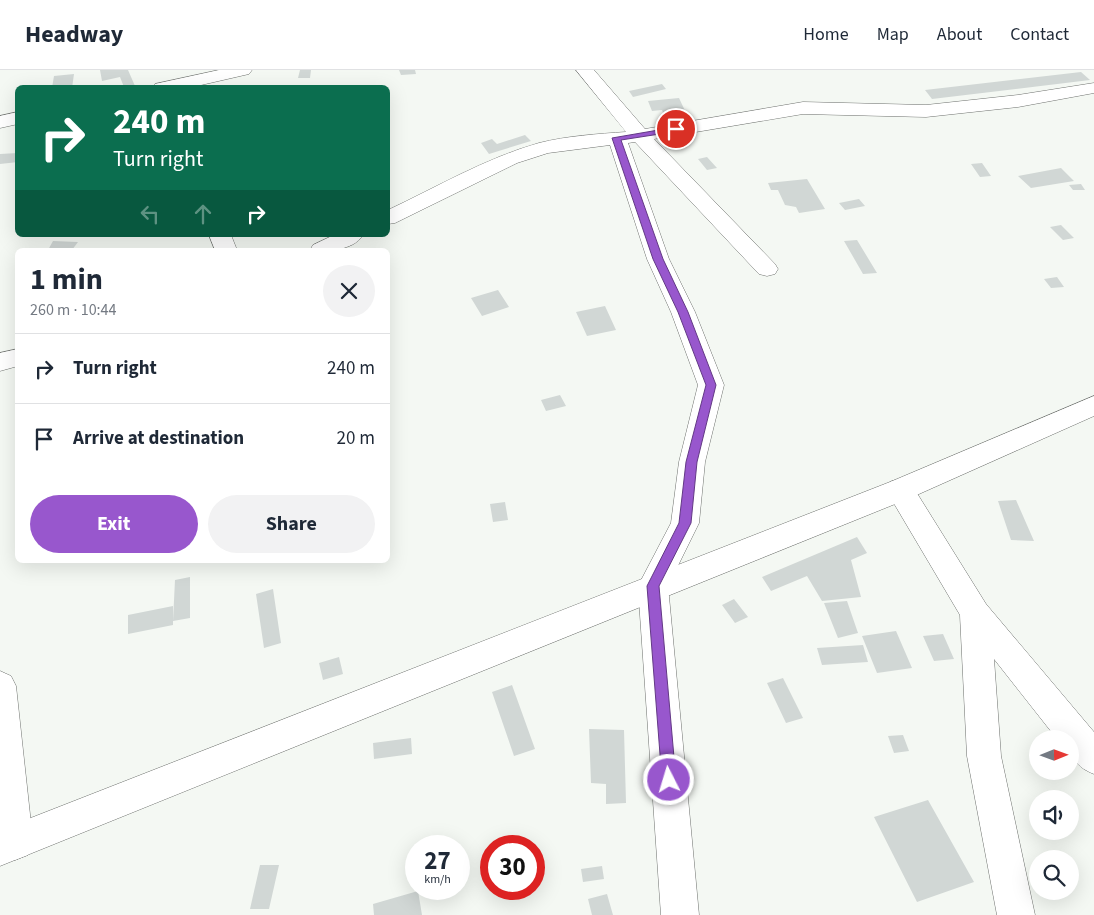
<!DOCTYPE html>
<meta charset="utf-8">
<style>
body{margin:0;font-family:"Source Sans 3",sans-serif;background:#f2f2f3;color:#1f2937;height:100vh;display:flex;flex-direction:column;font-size:19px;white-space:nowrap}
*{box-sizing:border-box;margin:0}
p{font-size:16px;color:#747a83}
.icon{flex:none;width:28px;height:28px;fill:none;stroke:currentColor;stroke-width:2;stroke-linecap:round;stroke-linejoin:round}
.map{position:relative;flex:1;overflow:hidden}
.side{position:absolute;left:15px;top:178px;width:375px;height:315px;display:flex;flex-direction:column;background:#fff;border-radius:8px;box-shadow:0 5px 20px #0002}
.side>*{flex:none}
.top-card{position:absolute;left:15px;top:15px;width:375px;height:152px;border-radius:8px;box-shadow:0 5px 20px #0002;background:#0b6e4f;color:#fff;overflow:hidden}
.needle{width:32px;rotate:89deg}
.tools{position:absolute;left:1029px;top:660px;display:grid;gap:10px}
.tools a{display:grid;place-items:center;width:50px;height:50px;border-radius:50%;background:#fff;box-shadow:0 5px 20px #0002;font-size:25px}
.speed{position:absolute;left:405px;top:765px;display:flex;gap:10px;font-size:25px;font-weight:700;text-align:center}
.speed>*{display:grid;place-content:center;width:65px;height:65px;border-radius:50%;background:#fff;box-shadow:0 5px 20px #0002;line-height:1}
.speed small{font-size:12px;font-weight:400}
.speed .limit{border:8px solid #d22;background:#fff;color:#111}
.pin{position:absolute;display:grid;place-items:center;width:42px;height:42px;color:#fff;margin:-21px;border:2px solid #fff;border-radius:50%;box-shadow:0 1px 5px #0007}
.me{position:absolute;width:55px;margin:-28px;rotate:355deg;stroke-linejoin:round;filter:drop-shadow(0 0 4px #0008)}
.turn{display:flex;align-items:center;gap:18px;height:105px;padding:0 15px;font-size:22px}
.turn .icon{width:65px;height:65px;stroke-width:2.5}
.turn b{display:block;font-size:35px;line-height:42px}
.lanes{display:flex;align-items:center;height:48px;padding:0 15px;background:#0003;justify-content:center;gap:25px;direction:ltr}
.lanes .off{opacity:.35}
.round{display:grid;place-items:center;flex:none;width:52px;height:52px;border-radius:26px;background:#f2f2f3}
.summary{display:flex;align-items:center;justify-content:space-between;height:85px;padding:0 15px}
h1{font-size:30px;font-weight:700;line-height:38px}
.primary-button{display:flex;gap:10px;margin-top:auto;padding:10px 15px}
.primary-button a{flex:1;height:58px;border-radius:30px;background:#9857cd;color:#fff;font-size:20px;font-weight:700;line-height:58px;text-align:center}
.primary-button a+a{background:#f2f2f3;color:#1f2937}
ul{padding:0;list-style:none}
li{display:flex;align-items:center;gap:15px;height:70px;padding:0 15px;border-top:1px solid #e0e1e3}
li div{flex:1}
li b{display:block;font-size:19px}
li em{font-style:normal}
header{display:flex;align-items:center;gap:30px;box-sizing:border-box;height:70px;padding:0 25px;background:#fff;border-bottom:1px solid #e0e1e3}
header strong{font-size:24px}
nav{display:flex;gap:28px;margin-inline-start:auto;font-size:18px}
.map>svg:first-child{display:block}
.building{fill:#d1d7d5}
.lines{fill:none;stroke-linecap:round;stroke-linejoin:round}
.minor-casing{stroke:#6e716e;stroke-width:1}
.tertiary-casing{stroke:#6e716e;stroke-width:1}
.minor{fill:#fff;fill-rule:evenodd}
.tertiary{fill:#fff;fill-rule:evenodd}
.route{fill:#9857cd;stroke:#633985}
</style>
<header>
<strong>Headway</strong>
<nav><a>Home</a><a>Map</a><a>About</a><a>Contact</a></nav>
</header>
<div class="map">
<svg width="1094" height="845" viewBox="0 0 1094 845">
<rect width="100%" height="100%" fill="#f4f8f3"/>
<path class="building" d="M100 0H128L135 16 124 17 120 7 102 11Z
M300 0H311L310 8H298Z
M399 0H415L416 4 401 5Z
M1081 2 1090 10 932 29 925 20Z
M74 4 72 18H52L54 6Z
M662 14 666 19 633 27 629 21Z
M679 28 687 45 665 48 662 40 652 41 648 31Z
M525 65 531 71 489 84 481 73 492 69 497 74Z
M18 83V92L0 94V84Z
M707 87 717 98 707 100 698 89Z
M982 93 991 106 980 107 971 94Z
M1061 98 1074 111 1031 118 1018 106Z
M807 109 825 139 799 143 796 137 785 135 778 120H771L768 113Z
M1081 114 1085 120H1073L1069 115Z
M859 129 865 136 845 140 839 133Z
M1061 155 1074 168 1063 170 1050 157Z
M857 170 877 203 863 204 844 171Z
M53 171 78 172 72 180H48Z
M1057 207 1064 217 1051 218 1044 209Z
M498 220 509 237 482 246 471 228Z
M605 236 616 260 587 266 576 242Z
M560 325 566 336 546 341 541 330Z
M1016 430 1034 471 1011 470 998 431Z
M505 432 508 450 493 452 490 434Z
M857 467 867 483 851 490 861 527 822 531 807 506 771 521 762 507Z
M190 507V548L173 551 175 510Z
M273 519 281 573 264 578 256 524Z
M734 529 748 547 735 553 722 535Z
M847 531 858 563 838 568 824 533Z
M173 536V555L128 564V545Z
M896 561 912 598 877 603 862 566Z
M943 564 954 589 934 591 923 566Z
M863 575 868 592 822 595 817 578Z
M339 587 343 604 323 610 319 593Z
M783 608 803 648 786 653 767 613Z
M512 615 535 679 514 686 492 622Z
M589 659 624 660 626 733 606 734V714L591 713Z
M903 665 909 681 894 683 888 666Z
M411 668 412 684 374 689 373 673Z
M928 730 974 812 917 832 874 747Z
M260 795H279L269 839H250Z
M602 796 604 809 583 812 581 799Z
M418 821 422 845H374L373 834Z
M607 824 613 845H592L588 829Z"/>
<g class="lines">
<defs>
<path id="minor" d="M219 0H252L249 4 188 18H152L155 14Z
M576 0H594L645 59 803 32 926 35 1018 25 1094 13V23L1018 37 926 47 803 44 654 69 775 194 778 199 775 204 767 206 759 204 635 72 628 73 669 189 695 242 724 315 705 392 699 453 668 516 699 845H661L638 516 671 453 679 392 698 315 671 242 647 189 610 75 548 83 517 93 395 153 388 154V140C437 117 486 88 539 73 567 66 597 64 626 62Z
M18 42V54L0 58V46Z
M209 165H231L237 180H215Z
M334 165H363C352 182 328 180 310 180L313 175Z
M18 279V296L0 301V283Z
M900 409 910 412 986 534 1094 662V704C1076 697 1070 687 1070 669H1057L994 589 1001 686 1035 845H997L967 686 960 545 886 420 890 412Z
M0 601 11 606 16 616 33 772 28 785 15 790 2 785 0 779Z"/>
<path id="tertiary" d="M1094 326V346L910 428 0 796V760L890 412Z"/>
</defs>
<use href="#minor" class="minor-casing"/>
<use href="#tertiary" class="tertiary-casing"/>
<use href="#minor" class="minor"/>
<use href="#tertiary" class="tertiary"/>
</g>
<path class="route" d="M676 57 679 58V61L621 70 663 189 688 242 716 315 697 392 691 453 659 516 676 710 674 715 669 717 664 715 662 710 647 516 679 453 686 392 706 315 678 242 653 189 612 68Z"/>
</svg>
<div class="tools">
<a><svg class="needle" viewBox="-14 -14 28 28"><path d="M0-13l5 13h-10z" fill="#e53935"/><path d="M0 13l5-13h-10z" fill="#747a83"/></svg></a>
<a><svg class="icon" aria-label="sound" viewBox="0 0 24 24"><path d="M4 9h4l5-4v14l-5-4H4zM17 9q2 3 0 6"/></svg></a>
<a><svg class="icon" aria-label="search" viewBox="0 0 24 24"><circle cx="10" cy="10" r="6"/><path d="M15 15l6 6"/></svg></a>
</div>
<div class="speed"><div>27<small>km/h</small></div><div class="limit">30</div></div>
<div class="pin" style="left:676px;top:59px;background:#d93025"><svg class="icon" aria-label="arrive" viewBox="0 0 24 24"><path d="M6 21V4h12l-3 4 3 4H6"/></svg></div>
<svg class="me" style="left:669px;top:710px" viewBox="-20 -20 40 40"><circle r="17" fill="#9857cd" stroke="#fff" stroke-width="3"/><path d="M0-11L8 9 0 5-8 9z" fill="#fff"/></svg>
<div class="top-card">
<div class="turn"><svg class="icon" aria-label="right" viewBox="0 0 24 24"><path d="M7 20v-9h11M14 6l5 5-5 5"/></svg><div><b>240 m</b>Turn right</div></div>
<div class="lanes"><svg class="icon off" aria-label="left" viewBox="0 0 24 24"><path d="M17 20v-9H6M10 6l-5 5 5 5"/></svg><svg class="icon off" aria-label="ahead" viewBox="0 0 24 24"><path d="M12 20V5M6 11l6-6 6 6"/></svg><svg class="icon" aria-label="right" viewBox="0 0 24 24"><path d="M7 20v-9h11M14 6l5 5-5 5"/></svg></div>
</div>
<section class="side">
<div class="summary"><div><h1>1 min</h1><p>260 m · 10:44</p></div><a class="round"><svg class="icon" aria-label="close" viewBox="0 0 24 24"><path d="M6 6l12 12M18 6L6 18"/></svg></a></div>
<ul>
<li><svg class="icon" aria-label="right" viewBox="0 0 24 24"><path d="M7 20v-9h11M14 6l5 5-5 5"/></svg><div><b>Turn right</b></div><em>240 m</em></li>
<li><svg class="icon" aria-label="arrive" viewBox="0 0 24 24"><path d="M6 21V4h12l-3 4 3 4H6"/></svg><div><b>Arrive at destination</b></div><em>20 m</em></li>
</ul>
<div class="primary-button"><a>Exit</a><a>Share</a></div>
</section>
</div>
